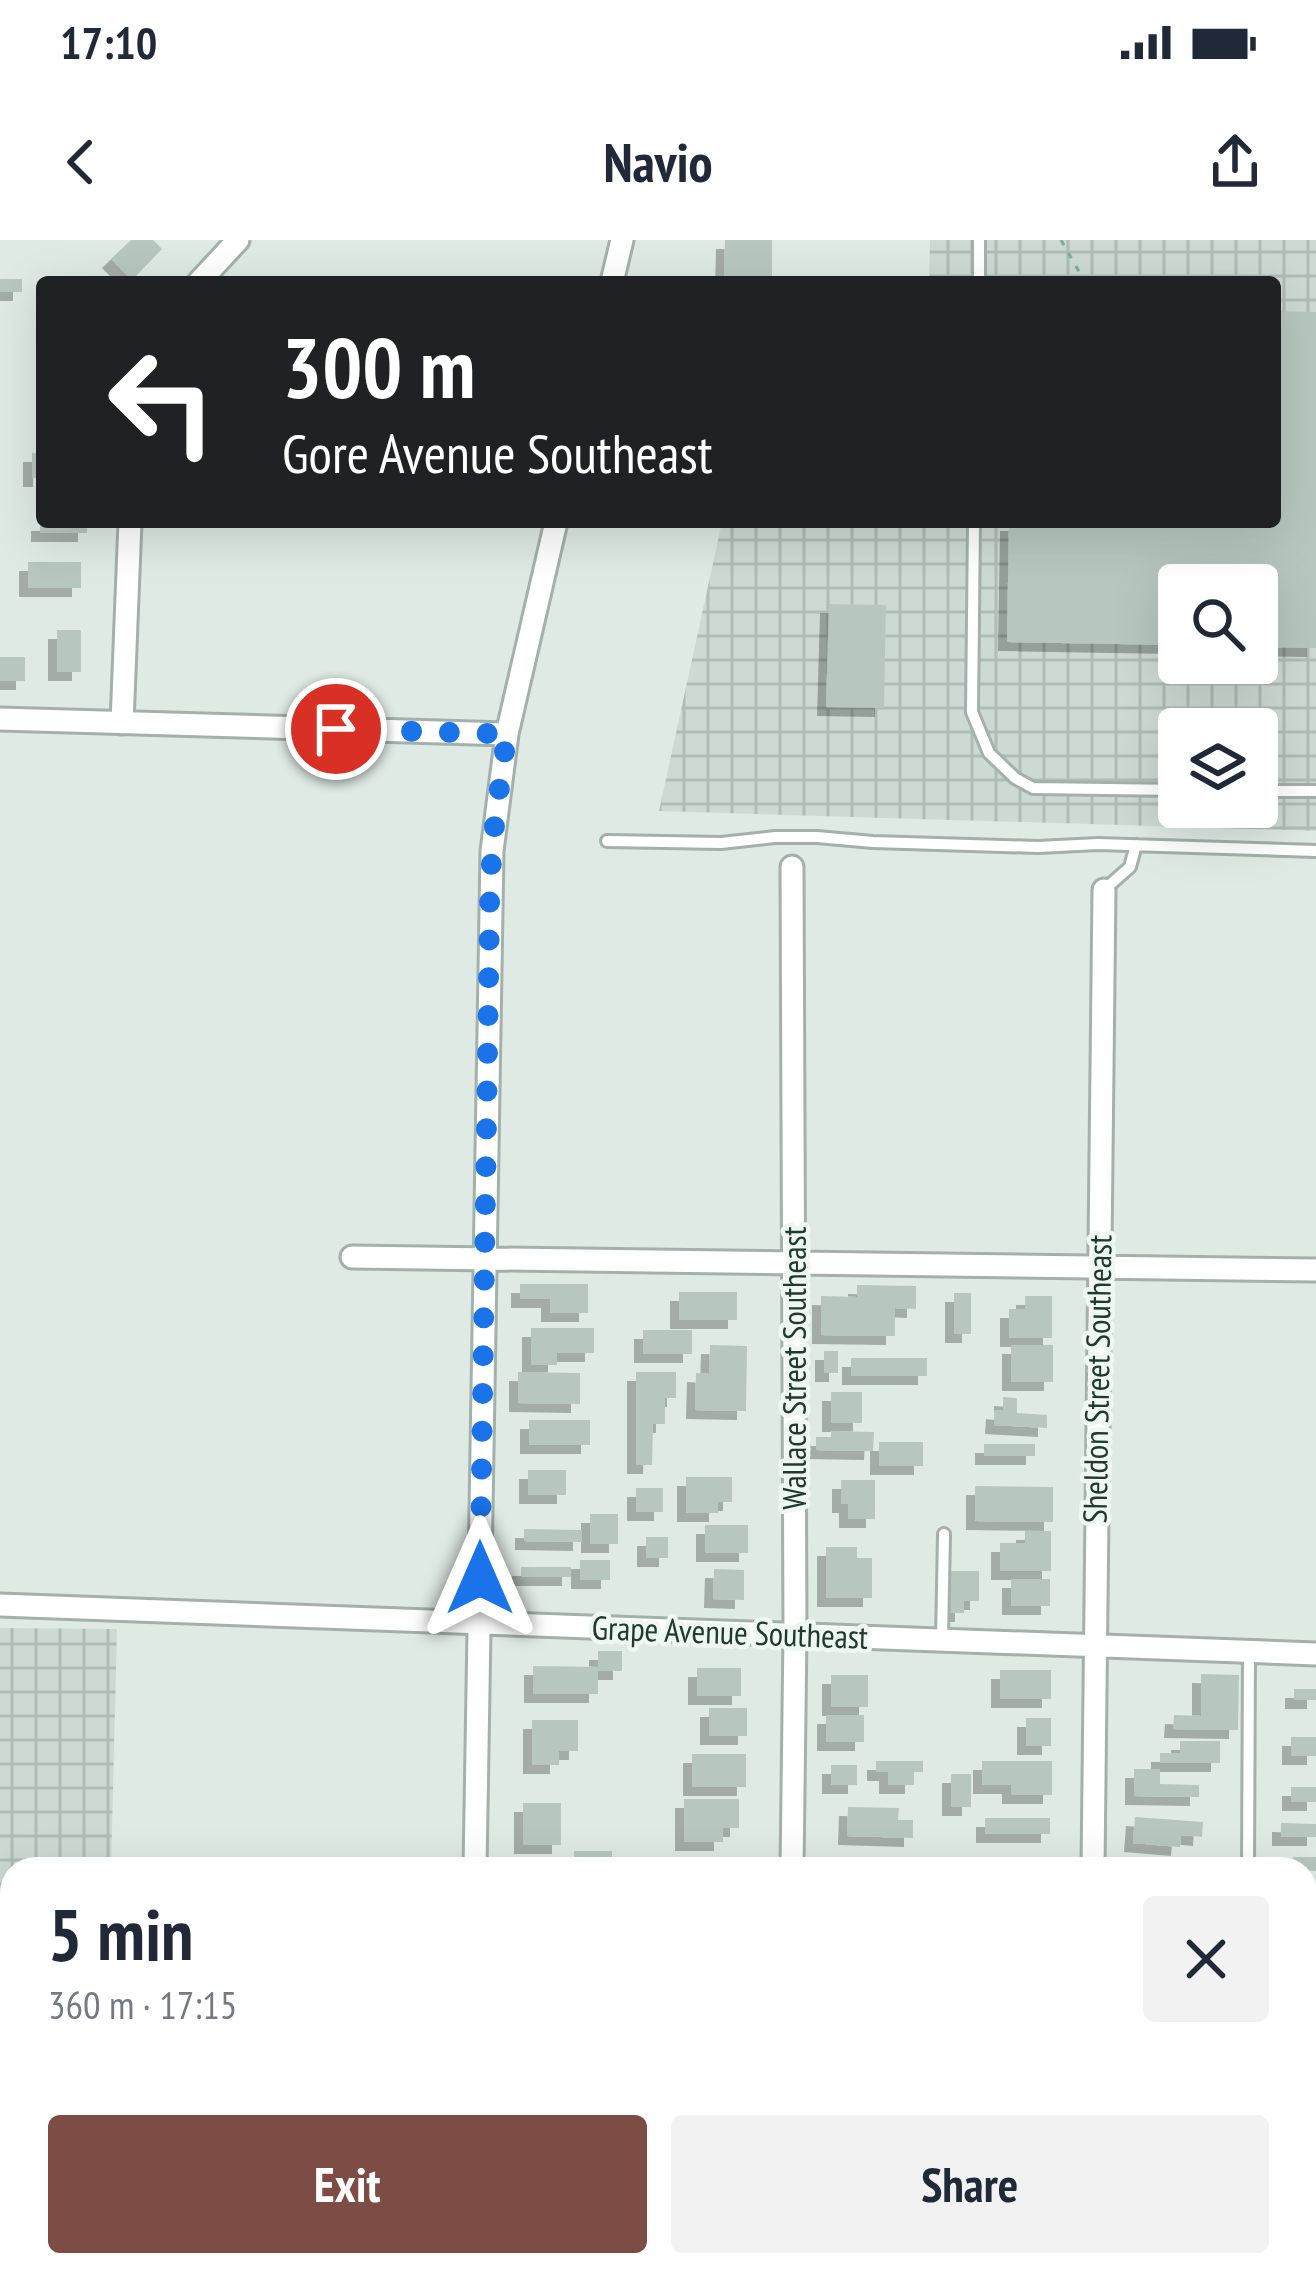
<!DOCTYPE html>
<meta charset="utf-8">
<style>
body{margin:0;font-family:"PT Sans Narrow",sans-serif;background:#f2f2f3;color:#1f2937;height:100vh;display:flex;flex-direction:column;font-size:45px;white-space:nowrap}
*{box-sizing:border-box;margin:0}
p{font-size:39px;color:#747a83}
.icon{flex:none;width:66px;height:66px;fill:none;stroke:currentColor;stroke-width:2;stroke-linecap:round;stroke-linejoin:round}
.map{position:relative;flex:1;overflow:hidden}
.panel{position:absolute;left:0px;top:1617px;width:1317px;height:420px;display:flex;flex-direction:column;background:#fff;border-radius:36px 36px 0 0;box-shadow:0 12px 48px #0002}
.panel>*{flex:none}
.guide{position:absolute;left:36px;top:36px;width:1245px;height:252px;border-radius:12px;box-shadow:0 12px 48px #0002;background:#202124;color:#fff;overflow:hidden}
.tools{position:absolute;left:1158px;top:324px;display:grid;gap:24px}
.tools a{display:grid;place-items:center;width:120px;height:120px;border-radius:12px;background:#fff;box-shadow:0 12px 48px #0002;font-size:60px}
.pin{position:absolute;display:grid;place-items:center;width:102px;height:102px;color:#fff;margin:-51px;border:6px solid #fff;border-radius:50%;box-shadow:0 3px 12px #0007}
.me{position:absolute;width:132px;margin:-66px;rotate:0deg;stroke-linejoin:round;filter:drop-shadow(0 0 9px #0008)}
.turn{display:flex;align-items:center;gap:42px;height:252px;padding:0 48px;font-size:54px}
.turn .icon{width:156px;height:156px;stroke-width:2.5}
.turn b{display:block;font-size:84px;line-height:102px}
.round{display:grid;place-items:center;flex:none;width:126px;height:126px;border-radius:12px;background:#f2f2f3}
.headline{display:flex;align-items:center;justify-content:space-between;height:204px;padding:0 48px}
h1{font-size:72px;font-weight:600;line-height:90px}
.action{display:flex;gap:24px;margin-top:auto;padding:24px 48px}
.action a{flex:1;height:138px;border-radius:12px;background:#7d4c45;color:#fff;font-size:48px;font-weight:600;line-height:138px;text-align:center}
.action a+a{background:#f2f2f3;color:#1f2937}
.status{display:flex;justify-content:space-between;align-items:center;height:84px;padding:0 60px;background:#fff;direction:ltr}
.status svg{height:33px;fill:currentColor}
header{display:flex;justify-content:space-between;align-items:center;height:156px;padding:0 48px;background:#fff;font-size:54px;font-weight:600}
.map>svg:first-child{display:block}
.industrial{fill:url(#industrial-grid);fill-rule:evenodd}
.building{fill:#b7c7c0;filter:url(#shadow)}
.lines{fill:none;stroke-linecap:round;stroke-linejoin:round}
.lane-casing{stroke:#a2b1ab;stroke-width:16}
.street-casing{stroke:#a2b1ab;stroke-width:27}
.path{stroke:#7fad9d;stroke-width:3;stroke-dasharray:6 9;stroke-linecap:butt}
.lane{stroke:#fff;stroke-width:10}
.street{stroke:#fff;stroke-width:21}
.route{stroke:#1a73e8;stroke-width:21;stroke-dasharray:0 37.8}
.labels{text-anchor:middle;stroke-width:9;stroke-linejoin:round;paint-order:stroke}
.street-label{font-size:33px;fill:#203931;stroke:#eff7f2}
</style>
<div class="status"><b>17:10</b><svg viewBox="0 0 49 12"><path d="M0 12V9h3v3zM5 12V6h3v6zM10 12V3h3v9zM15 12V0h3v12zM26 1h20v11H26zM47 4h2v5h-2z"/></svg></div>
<header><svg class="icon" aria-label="back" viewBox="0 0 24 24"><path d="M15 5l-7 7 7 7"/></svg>Navio<svg class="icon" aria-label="share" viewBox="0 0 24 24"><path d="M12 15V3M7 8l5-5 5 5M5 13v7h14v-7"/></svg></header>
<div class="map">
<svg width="1316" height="2037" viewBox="0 0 1316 2037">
<defs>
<pattern id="industrial-grid" width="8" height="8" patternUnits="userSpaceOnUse" patternTransform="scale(3)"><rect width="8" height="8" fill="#cddad3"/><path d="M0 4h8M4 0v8" fill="none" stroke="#b0bcb6"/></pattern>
<filter id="shadow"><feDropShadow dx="-9" dy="9" stdDeviation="0" flood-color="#0004"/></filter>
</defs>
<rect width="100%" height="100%" fill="#dfeae4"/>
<path class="industrial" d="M930 0H1316V591L659 571 722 282H1275V42H929ZM1179 345H1257V423H1179ZM1179 489H1257V567H1179Z
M0 1388 117 1389 111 1629H12V1966H0Z"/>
<path class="building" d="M131 0H153L162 9 132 40 111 19Z
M725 0H772V42H724Z
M0 39H22V52H0Z
M1275 71 1316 72V408L1257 407V345H1179V405L1007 402 1009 282H1275Z
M32 213H42V238H32Z
M40 282H87V293H40Z
M28 322H81V348H28Z
M829 364 886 365 884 468 826 467Z
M57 390H81V432H57Z
M0 417H25V441H0Z
M520 1044H588V1073H550V1059H520Z
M857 1045 916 1046V1069L895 1068V1096L821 1095V1056L857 1057Z
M679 1052H737V1080H679Z
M954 1053H971V1094H954Z
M1025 1056H1052V1098H1009V1069H1025Z
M531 1088H594V1113H557V1125H531Z
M643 1090H692V1114H643Z
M710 1105 747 1106 746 1171 695 1170 696 1133 709 1134Z
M1011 1105H1053V1142H1011Z
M824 1111H838V1133H824Z
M851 1118H927V1136H851Z
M518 1132 580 1133V1164L518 1163Z
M636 1132H676V1158H665V1184H653L652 1225H636Z
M831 1152H862V1183H831Z
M1003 1157 1017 1158V1173L1047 1175V1188L994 1185 995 1170 1003 1171Z
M529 1180H590V1205H529Z
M831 1191 874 1192 873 1211 816 1210V1197H831Z
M879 1202H923V1226H879Z
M984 1204H1035V1216H984Z
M528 1230H566V1255H528Z
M686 1237H732V1262H718V1273H686Z
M841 1240H875V1279H848V1264H841Z
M975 1246 1053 1247V1282L975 1281Z
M636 1248H663V1272H636Z
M590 1274H618V1304H590Z
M705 1285H748V1313H705Z
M524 1289 582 1290V1302L524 1301Z
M1025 1291H1051V1331H1000V1303H1025Z
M646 1297H668V1318H646Z
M826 1307H857V1318H872V1358H826Z
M580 1320H610V1340H580Z
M521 1327H571V1337H521Z
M714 1329 744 1330V1360L713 1359Z
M949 1331H979V1361H964V1373H949Z
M1011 1339H1050V1366H1011Z
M598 1411H622V1431H598V1454H533V1426L598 1427Z
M697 1428H741V1456H697Z
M1000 1430H1051V1459H1000Z
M1201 1434 1239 1435 1238 1490 1173 1489 1174 1475 1201 1476Z
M831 1435H868V1467H831Z
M1294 1449H1316V1460H1294Z
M709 1468H747V1496H709Z
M826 1475H864V1502H826Z
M1026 1478H1051V1506H1026Z
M532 1480H578V1511H559V1525H532Z
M1291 1497H1316V1516H1291Z
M1180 1501H1220V1523H1160V1513H1180Z
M692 1514H746V1547H692Z
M876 1521H923V1532H914V1545H888V1532H876Z
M982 1521H1052V1555H1011V1545H982Z
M831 1525H857V1545H831Z
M1134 1529H1160V1544L1199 1545V1557L1134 1556Z
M951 1534H971V1567H951Z
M1291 1547H1316V1562H1291Z
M684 1559H739V1588H723V1602H684Z
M523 1563H561V1605H523Z
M848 1567 899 1568 898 1580H913V1598L847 1596Z
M1135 1577 1203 1582 1202 1597 1181 1595 1180 1607 1133 1603Z
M985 1578H1050V1594H985Z
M1281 1583 1316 1584V1597H1281Z
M574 1611H612V1626L574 1629Z
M1293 1617H1316V1631L1293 1629Z
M716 1618H743V1629H716Z
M831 1621H897V1629H831Z
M1014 1621H1050V1629H1014Z
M1305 1652H1316V1666H1305Z
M1305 1910H1316V1925H1305Z
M1305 1960H1316V1983H1305Z
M1305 2003H1315L1314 2037H1257V2025H1305Z
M524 2025H573V2037H524Z
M602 2025H627V2037H602Z
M637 2025H664V2037H637Z
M694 2025H745V2029H694Z"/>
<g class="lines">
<defs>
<path id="lane" d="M979 42V0
M974 282 972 472 989 513 1015 538 1033 548 1179 550
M1257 551H1316
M607 601 721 603 775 597H817L873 602 1038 607 1098 604 1316 611
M1105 649 1130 627 1136 605
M942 1399 944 1294
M1248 1629 1249 1411
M0 1893H12
M939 2037V2025
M1246 2037V2025"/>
<path id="street" d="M199 42 238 0
M612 42 622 0
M0 479 507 494
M122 483 130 282
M792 627 795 1393 792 1629
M352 1017 1316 1030
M0 1365 1316 1414
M475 1629 492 611 507 494 556 282
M1093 1629 1104 650
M1305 1790H1316
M473 2025V2037
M1093 2025V2037
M788 2037V2025"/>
</defs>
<use href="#lane" class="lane-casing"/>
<use href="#street" class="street-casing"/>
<path class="path" d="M1061 0 1085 42"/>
<use href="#lane" class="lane"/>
<use href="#street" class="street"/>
</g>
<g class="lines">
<path class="route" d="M336 489 507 494 495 580 490 640 480 1338"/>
</g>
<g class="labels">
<g class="street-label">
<text transform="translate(794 1128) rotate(-90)" y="12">Wallace Street Southeast</text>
<text transform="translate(1097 1139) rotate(-89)" y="12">Sheldon Street Southeast</text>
<text transform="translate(730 1392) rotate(2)" y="12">Grape Avenue Southeast</text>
</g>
</g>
</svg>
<div class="tools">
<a><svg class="icon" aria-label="search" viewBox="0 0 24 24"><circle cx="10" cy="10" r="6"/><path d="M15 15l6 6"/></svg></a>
<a><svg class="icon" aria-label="layers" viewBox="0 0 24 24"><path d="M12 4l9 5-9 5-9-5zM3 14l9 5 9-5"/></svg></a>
</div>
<div class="pin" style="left:336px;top:489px;background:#d93025"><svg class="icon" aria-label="arrive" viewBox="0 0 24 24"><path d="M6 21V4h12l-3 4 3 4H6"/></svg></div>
<svg class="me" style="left:480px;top:1338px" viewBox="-20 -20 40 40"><path d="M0-17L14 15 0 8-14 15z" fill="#1a73e8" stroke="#fff" stroke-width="4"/></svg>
<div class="guide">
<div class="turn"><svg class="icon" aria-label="left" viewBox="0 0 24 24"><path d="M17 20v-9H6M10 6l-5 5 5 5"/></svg><div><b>300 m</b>Gore Avenue Southeast</div></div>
</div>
<section class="panel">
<div class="headline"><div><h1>5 min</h1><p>360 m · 17:15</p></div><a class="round"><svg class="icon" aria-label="close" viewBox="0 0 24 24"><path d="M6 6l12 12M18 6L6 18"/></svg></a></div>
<div class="action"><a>Exit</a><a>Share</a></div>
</section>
</div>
